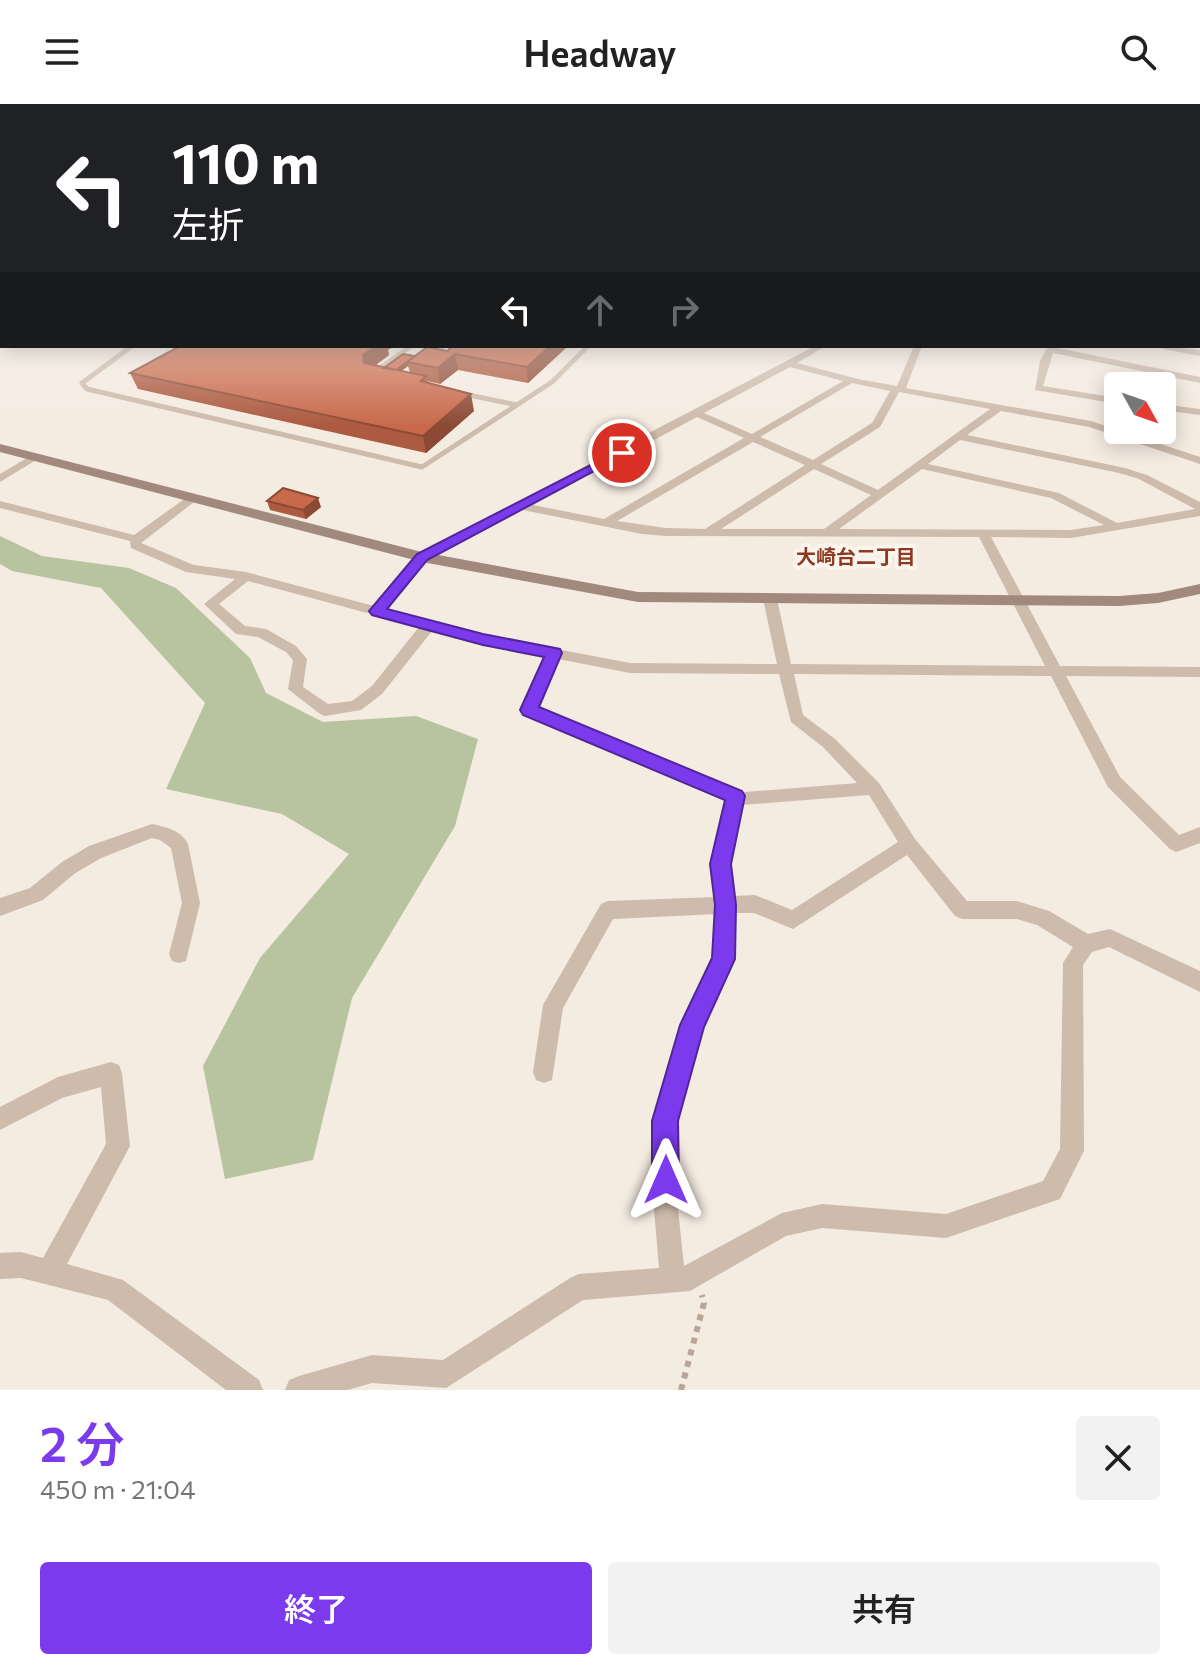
<!DOCTYPE html>
<html lang="ja">
<meta charset="utf-8">
<style>
body{margin:0;font-family:Commissioner,"Noto Sans JP",sans-serif;background:#f2f2f2;color:#222;height:100vh;display:flex;flex-direction:column;font-size:30px;white-space:nowrap}
*{box-sizing:border-box;margin:0}
p{font-size:26px;color:#767676}
.icon{flex:none;width:44px;height:44px;fill:none;stroke:currentColor;stroke-width:2;stroke-linecap:round;stroke-linejoin:round}
.map{position:relative;height:1286px;overflow:hidden}
.side{display:flex;flex-direction:column;background:#fff;flex:1}
.side>*{flex:none}
.hud{position:absolute;left:0px;top:0px;width:1200px;height:244px;box-shadow:0 4px 20px #0003;background:#202124;color:#fff;overflow:hidden}
.needle{width:52px;rotate:130deg}
.fabs{position:absolute;left:1104px;top:268px;display:grid;gap:16px}
.fabs a{display:grid;place-items:center;width:72px;height:72px;border-radius:8px;background:#fff;box-shadow:0 4px 20px #0003;font-size:40px}
.pin{position:absolute;display:grid;place-items:center;width:68px;height:68px;color:#fff;margin:-34px;border:4px solid #fff;border-radius:50%;box-shadow:0 2px 8px #0007}
.me{position:absolute;width:88px;margin:-44px;rotate:0deg;stroke-linejoin:round;filter:drop-shadow(0 0 6px #0008)}
.turn{display:flex;align-items:center;gap:28px;height:168px;padding:0 40px;font-size:36px}
.turn .icon{width:104px;height:104px;stroke-width:2.5}
.turn b{display:block;font-size:56px;line-height:68px}
.lanes{display:flex;align-items:center;height:76px;padding:0 40px;background:#0003;justify-content:center;gap:40px;direction:ltr}
.lanes .off{opacity:.35}
.round{display:grid;place-items:center;flex:none;width:84px;height:84px;border-radius:8px;background:#f2f2f2}
.headline{display:flex;align-items:center;justify-content:space-between;height:136px;padding:0 40px}
h1{font-size:48px;font-weight:600;line-height:60px;color:#7c3aed}
.primary-button{display:flex;gap:16px;margin-top:auto;padding:16px 40px}
.primary-button a{flex:1;height:92px;border-radius:8px;background:#7c3aed;color:#fff;font-size:32px;font-weight:600;line-height:92px;text-align:center}
.primary-button a+a{background:#f2f2f2;color:#222}
header{display:flex;justify-content:space-between;align-items:center;height:104px;padding:0 40px;background:#fff;font-size:36px;font-weight:600}
.map>svg:first-child{display:block}
.green{fill:#b8c4a0}
.lines{fill:none;stroke-linecap:round;stroke-linejoin:round}
.path{stroke:#b9a596;stroke-width:6;stroke-dasharray:6 6;stroke-linecap:butt}
.lane{stroke:#cdbbac;stroke-width:5}
.street{fill:#cdbbac;fill-rule:evenodd}
.secondary{fill:#a18a7d;fill-rule:evenodd}
.wall{fill:#ac5a40;fill-rule:evenodd}
.shaded-wall{fill:#8c4a34}
.building{fill:#c8694b;stroke:#8c4a34;stroke-width:2}
.route{fill:#7c3aed;stroke:#51269a;stroke-width:2}
.labels{text-anchor:middle;stroke-width:8;stroke-linejoin:round;paint-order:stroke}
.far-neighbourhood-label{font-size:20px;font-weight:bold;fill:#8c3b22;stroke:#fbf5ee}
</style>
<header><svg class="icon" aria-label="menu" viewBox="0 0 24 24"><path d="M4 6h16M4 12h16M4 18h16"/></svg>Headway<svg class="icon" aria-label="search" viewBox="0 0 24 24"><circle cx="10" cy="10" r="6"/><path d="M15 15l6 6"/></svg></header>
<div class="map">
<svg width="1200" height="1286" viewBox="0 0 1200 1286">
<rect width="100%" height="100%" fill="#f4ebe1"/>
<path class="green" d="M0 432 42 452 129 464 176 484 250 554 266 589 323 618 416 612 478 635 455 722 352 894 313 1056 225 1075 203 962 260 854 349 750 282 710 166 685 205 599 101 484 12 467 0 460Z"/>
<g class="lines">
<path class="path" d="M681 1286 704 1199 702 1191"/>
<path class="lane" d="M132 242 82 279 87 285 422 363 552 278 588 242
M431 252 444 242
M373 269 411 242
M464 290 517 301"/>
<path class="street" d="M1198 142H1200V147H1198Z
M1198 220 1200 221V227L1198 226Z
M815 242H826L797 259 858 275 897 282 914 242H922L906 284 1091 317 1200 353V360L1089 323 1001 307 967 331 1125 364 1147 371 1200 398V412L1071 434 991 433 1060 562 1200 563V573L1066 572 1120 673 1179 731 1200 723V739L1176 748 1170 745 1108 683 1051 572 794 570 803 611 835 635 879 679 915 735 967 797H1017L1049 807 1088 830 1110 825 1200 867V888L1109 843 1092 848 1083 861 1084 1047 1060 1095 946 1134 822 1124 786 1132 690 1187 583 1196 446 1284 372 1279 347 1286H285L289 1276 299 1272 372 1251 443 1256 570 1174 579 1170 659 1164 654 1105V1017L681 921 713 854 716 810 613 815 563 904 552 976 544 979 536 976 533 968 543 901 601 800 608 797 716 793 712 760 725 697 524 610 521 606 545 553 483 541 432 527 382 590 361 606 325 612 320 610 288 585 293 556 286 548 258 533 236 530 204 500 235 475 186 468 131 444 130 437 0 404V397L134 431 190 391H198V395L141 439 194 461 246 468 374 502 418 450ZM790 263 843 277 752 330 704 309ZM852 279 890 287 872 319 813 356 760 333ZM899 288 990 305 878 386 821 360 880 323ZM697 313 744 334 604 415 533 401ZM960 336 1119 369 1139 375 1195 405 1117 419 1059 389 928 360ZM753 338 805 361 705 425 666 424 617 417ZM814 365 871 391 824 425H721ZM922 365 1051 394 1104 421 1071 426 839 425ZM523 406 642 430 666 432 979 433 1045 562 791 560 777 495 770 491 763 495 777 560 630 559 483 531 386 505 426 457ZM248 477 419 523 372 582 352 597 328 600 303 583 307 555 296 542 266 525 245 522 219 500ZM558 555 630 569 779 570 791 618 823 643 857 679 745 688 727 684 538 603ZM869 691 898 738 792 806 755 791 734 792 730 760 742 701ZM907 751 955 812 962 815H1017L1037 821 1073 843 1063 859 1060 1045 1043 1077 946 1110 822 1100 782 1109 684 1162 678 1105 676 1017 702 923 733 855 735 809H754L793 825Z
M1048 242 1200 273V279L1053 249 1043 282 1118 294V300L1035 286 1040 257Z
M1159 242 1200 246V252L1163 245Z
M1162 300 1200 305V311L1162 306Z
M32 351 41 353 0 378V370Z
M152 720C166 723 181 726 188 740L200 799 186 857 179 859 172 857 169 850 182 799 171 744 160 736 152 734 101 754 74 770 43 796 0 812V794L30 784 62 758 89 742Z
M111 958 119 961 122 969 130 1042 67 1160 123 1176 259 1276 263 1286H226L108 1196 21 1174 0 1175V1149L21 1148 43 1154 106 1040 101 983 62 994 0 1026V1003L58 973Z"/>
<path class="secondary" d="M0 340 422 448 638 488 1119 492 1158 489 1200 480V490L1158 499 1119 502 638 498 422 458 0 348Z"/>
</g>
<path class="wall" d="M0 141H2V172L0 171Z
M568 242 528 279 458 266 440 280 427 277 474 307 426 349 138 285 130 269 388 246 389 251 375 262 384 264 415 252 447 247ZM408 262 410 269 401 267Z
M267 397 321 403 306 415 270 406Z"/>
<path class="shaded-wall" d="M376 242H394L388 246 389 251 367 267 364 259 363 251Z
M550 242H568L528 279 527 263Z
M455 250 458 266 440 280 438 264Z
M407 258 408 262 396 271 395 266Z
M471 290 474 307 426 349 423 332Z
M318 394 321 403 306 415 303 406Z"/>
<path class="building" d="M0 141H2V160L0 159Z
M180 242H376L363 251 364 259 426 272 421 277 471 290 423 332 130 269Z
M453 242H550L527 263 455 250 438 264 407 258 427 243 447 247Z
M403 250 415 252 396 266 384 264Z
M283 384 318 394 303 406 267 397Z"/>
<linearGradient id="sky" x2="0" y2="1"><stop stop-color="#7eb2d2"/><stop offset="0.44" stop-color="#faf6f2"/><stop offset="1" stop-color="#faf6f2" stop-opacity="0"/></linearGradient>
<rect width="1200" height="322" fill="url(#sky)"/>
<path class="route" d="M618 347 628 349 427 456 387 505 483 530 560 545 562 549 539 603 742 687 745 692 731 760 736 801 735 855 704 923 678 1017 679 1076 675 1085 666 1089 656 1085 652 1076V1017L680 921 712 854 715 801 710 760 725 696 523 611 520 606 544 553 483 541 372 511 369 507 417 450Z"/>
<g class="labels">
<g class="far-neighbourhood-label">
<text x="856" y="460">大崎台二丁目</text>
</g>
</g>
</svg>
<div class="fabs">
<a><svg class="needle" viewBox="-14 -14 28 28"><path d="M0-13l5 13h-10z" fill="#e53935"/><path d="M0 13l5-13h-10z" fill="#767676"/></svg></a>
</div>
<div class="pin" style="left:622px;top:349px;background:#d93025"><svg class="icon" aria-label="arrive" viewBox="0 0 24 24"><path d="M6 21V4h12l-3 4 3 4H6"/></svg></div>
<svg class="me" style="left:666px;top:1076px" viewBox="-20 -20 40 40"><path d="M0-17L14 15 0 8-14 15z" fill="#7c3aed" stroke="#fff" stroke-width="4"/></svg>
<div class="hud">
<div class="turn"><svg class="icon" aria-label="left" viewBox="0 0 24 24"><path d="M17 20v-9H6M10 6l-5 5 5 5"/></svg><div><b>110 m</b>左折</div></div>
<div class="lanes"><svg class="icon" aria-label="left" viewBox="0 0 24 24"><path d="M17 20v-9H6M10 6l-5 5 5 5"/></svg><svg class="icon off" aria-label="ahead" viewBox="0 0 24 24"><path d="M12 20V5M6 11l6-6 6 6"/></svg><svg class="icon off" aria-label="right" viewBox="0 0 24 24"><path d="M7 20v-9h11M14 6l5 5-5 5"/></svg></div>
</div>
</div>
<section class="side">
<div class="headline"><div><h1>2 分</h1><p>450 m · 21:04</p></div><a class="round"><svg class="icon" aria-label="close" viewBox="0 0 24 24"><path d="M6 6l12 12M18 6L6 18"/></svg></a></div>
<div class="primary-button"><a>終了</a><a>共有</a></div>
</section>
